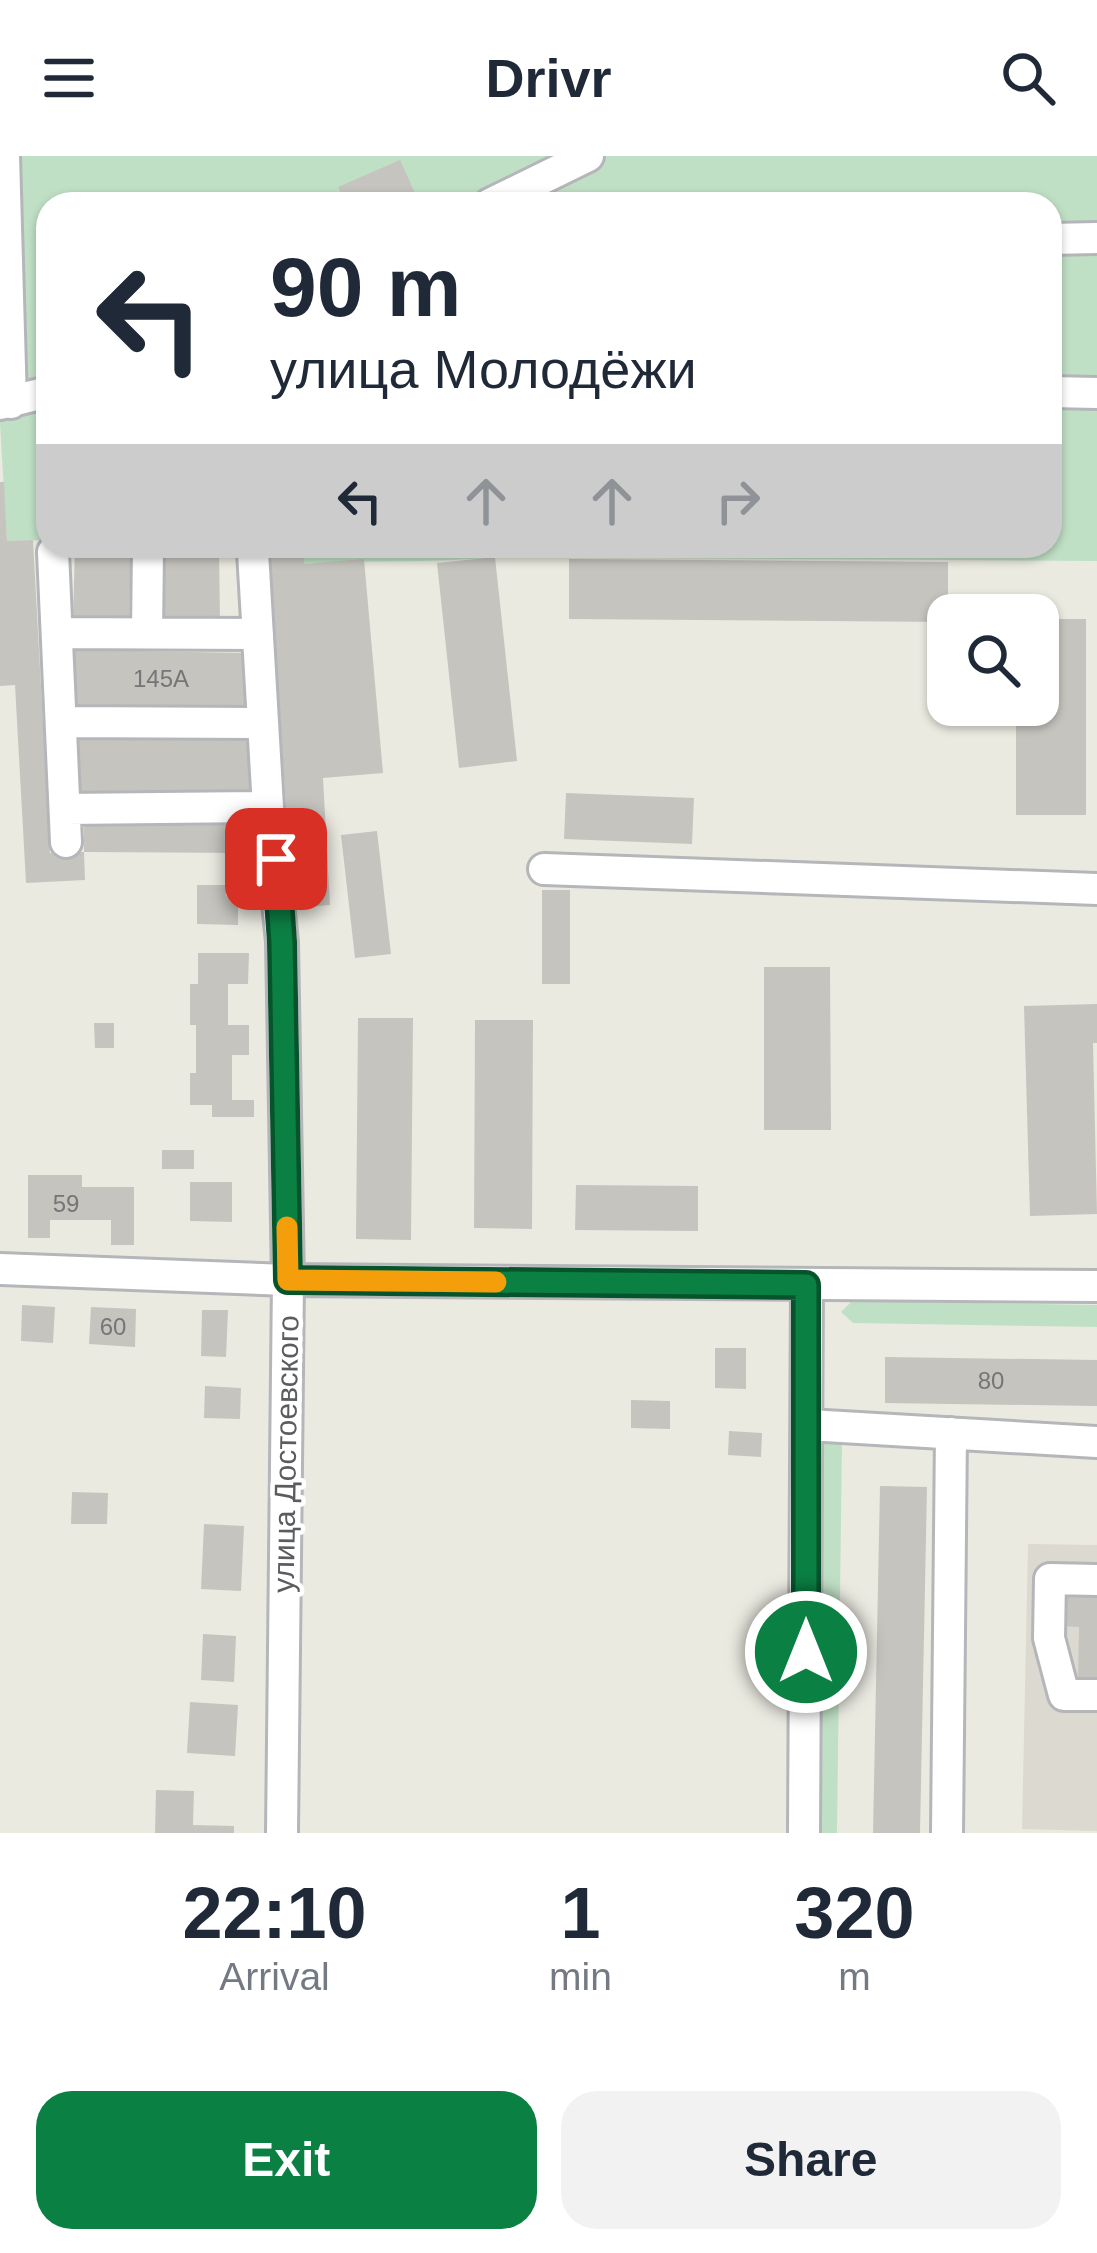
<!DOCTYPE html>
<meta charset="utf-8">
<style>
body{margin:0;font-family:Arial,sans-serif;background:#f2f2f3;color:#1f2937;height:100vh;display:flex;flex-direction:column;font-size:45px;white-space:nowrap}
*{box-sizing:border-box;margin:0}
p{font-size:39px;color:#747a83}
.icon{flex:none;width:66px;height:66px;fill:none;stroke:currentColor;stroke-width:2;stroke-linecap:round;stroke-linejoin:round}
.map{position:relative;height:1677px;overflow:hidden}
.drawer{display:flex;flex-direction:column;background:#fff;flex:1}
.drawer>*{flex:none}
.hud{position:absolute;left:36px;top:36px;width:1026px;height:366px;border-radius:36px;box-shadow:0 3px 9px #0004;background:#fff;color:#1f2937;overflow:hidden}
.tools{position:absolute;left:927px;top:438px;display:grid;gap:24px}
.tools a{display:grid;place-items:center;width:132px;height:132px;border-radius:24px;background:#fff;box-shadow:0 3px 9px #0004;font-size:60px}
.pin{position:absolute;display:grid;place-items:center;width:102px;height:102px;color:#fff;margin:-51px;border-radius:24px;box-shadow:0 6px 18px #0006}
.me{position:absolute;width:132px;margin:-66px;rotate:0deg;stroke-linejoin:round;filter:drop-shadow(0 0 9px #0008)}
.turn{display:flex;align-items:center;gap:42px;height:252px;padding:0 36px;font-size:54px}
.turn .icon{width:156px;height:156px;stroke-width:2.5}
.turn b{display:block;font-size:84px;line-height:102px}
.lanes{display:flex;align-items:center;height:114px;padding:0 36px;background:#0003;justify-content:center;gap:60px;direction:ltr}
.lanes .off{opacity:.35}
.eta{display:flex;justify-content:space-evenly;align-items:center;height:204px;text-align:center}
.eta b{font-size:72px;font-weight:800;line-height:84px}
.primary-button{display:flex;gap:24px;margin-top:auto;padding:24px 36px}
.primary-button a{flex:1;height:138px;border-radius:36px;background:#0b8043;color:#fff;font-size:48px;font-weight:800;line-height:138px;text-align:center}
.primary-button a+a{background:#f2f2f3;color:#1f2937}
header{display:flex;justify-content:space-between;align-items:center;height:156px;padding:0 36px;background:#fff;font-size:54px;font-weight:800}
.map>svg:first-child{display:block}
.education{fill:#dbd9d0}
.green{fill:#c0e0c5}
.building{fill:#c6c4be}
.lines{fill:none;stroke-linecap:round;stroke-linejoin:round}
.minor-casing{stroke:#b4b6ba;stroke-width:36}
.minor{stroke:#fff;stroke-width:30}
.route-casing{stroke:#07532c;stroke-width:30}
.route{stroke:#0b8043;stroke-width:21}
.slow{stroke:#f59e0b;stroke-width:21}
.labels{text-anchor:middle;stroke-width:9;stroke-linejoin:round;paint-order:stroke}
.number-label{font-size:24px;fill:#757678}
.street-label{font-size:30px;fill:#5a5c60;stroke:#fff}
</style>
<header><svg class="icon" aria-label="menu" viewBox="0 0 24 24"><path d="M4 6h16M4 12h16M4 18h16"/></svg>Drivr<svg class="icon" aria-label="search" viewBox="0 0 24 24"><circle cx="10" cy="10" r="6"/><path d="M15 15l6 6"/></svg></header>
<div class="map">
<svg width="1097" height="1677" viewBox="0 0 1097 1677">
<rect width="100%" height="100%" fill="#ebeae1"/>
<path class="education" d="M1028 1388 1097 1389V1675L1022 1673Z"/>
<path class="green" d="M0 0H1097V405L495 401C431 408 368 403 304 408V390H1050V48H48V384L7 385 0 268Z
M852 1145 1097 1149V1171L853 1167 841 1156Z
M831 1279 842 1286 837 1677H813L820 1290Z"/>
<path class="building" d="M400 4 420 48H346L338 31Z
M0 326H4L7 385 33 384 50 697 84 696 85 724 26 727 15 529 0 530Z
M75 390H131L129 467 73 465Z
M164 390H219L220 467 165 468Z
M268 390H304V408L364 403 383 617 323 622 330 749 293 752Z
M495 401 517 605 459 612 437 407Z
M569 403 948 406V466L569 463Z
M1038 463H1086V659H1016V549H1038Z
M74 494 249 497V552L73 549Z
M78 581 250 583V637L77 636Z
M566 637 694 642 692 688 564 683Z
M84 667 248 668V697L84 696Z
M377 675 391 798 355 802 341 679Z
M197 729H226V740L238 741V769L197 768Z
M542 734H570V828H542Z
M198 797H249L248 828H228V869H249V899H232V944H254V961H212V949H190V917H196V869H190V828H198Z
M764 811H830L831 974H764Z
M1097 848V887H1093L1097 1058 1030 1060 1024 850Z
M358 862H413L411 1084 356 1083Z
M475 864H533L532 1073 474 1072Z
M94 867H114V892H95Z
M162 994H194V1013H162Z
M28 1019H82V1031H134V1089H111V1064H50V1082H28Z
M190 1026H232V1066L190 1065Z
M576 1029 698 1030V1075L575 1074Z
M22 1149 55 1151 53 1187 21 1185Z
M91 1151 136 1153 135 1191 89 1188Z
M202 1154H228L226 1201 201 1200Z
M715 1192H746V1233L715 1232Z
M885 1201 1097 1204V1250L885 1247Z
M205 1230 241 1232 240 1263 204 1262Z
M631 1244 670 1245V1273L631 1272Z
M729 1275 762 1277 761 1301 728 1299Z
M880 1330 927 1331 920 1677H873Z
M72 1336 108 1337 107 1368H71Z
M204 1368 244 1370 241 1435 201 1433Z
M1063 1437 1097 1438V1525H1078L1079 1471 1062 1470Z
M203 1478 236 1480 234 1526 201 1524Z
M190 1546 238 1549 235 1600 187 1597Z
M156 1634 194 1635 193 1669 234 1670V1677H155Z"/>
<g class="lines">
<defs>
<path id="minor" d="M4 0 11 247
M490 48 588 0
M1050 83 1097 82
M1050 236 1097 237
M0 248 48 236
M53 396 66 686
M253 396 268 651 282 786 288 1124 282 1677
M57 477 258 478
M147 477 148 393
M61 566 263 567
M65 653 268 651
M544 713 1097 733
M0 1113 288 1124 1097 1130
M808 1269 1097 1286
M1097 1424 1050 1423 1049 1482 1064 1539H1097
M804 1677 807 1129
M947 1677 951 1277"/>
</defs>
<use href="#minor" class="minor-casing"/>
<use href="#minor" class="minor"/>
</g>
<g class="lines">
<defs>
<path id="route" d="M276 703 282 786 288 1124 806 1129V1496"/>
</defs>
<use href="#route" class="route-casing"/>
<use href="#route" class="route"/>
<path class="slow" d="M287 1071 288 1124 496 1126"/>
</g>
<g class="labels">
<g class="number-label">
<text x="161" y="531">145А</text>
<text x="66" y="1056">59</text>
<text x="113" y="1179">60</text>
<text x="991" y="1233">80</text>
</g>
<g class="street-label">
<text transform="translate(286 1298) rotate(-89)" y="10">улица Достоевского</text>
</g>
</g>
</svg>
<div class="tools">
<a><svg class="icon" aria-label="search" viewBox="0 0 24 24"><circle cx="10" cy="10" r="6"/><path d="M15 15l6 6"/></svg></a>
</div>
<div class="pin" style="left:276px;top:703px;background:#d93025"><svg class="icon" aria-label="arrive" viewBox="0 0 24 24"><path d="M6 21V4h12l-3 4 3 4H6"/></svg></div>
<svg class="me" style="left:806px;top:1496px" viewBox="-20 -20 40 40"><circle r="17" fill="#0b8043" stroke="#fff" stroke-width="3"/><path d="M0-11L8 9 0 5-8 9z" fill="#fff"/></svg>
<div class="hud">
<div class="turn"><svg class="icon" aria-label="left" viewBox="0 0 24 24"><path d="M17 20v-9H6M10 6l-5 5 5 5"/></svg><div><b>90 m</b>улица Молодёжи</div></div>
<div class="lanes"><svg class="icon" aria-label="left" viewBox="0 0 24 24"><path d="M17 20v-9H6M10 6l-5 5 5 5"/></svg><svg class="icon off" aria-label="ahead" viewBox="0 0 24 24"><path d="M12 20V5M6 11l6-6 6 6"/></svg><svg class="icon off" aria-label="ahead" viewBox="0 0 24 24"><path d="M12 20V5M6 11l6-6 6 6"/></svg><svg class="icon off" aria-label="right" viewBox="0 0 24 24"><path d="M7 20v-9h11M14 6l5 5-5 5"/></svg></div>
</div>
</div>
<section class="drawer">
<div class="eta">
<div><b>22:10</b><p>Arrival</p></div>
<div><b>1</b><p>min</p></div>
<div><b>320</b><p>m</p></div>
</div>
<div class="primary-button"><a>Exit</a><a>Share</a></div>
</section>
